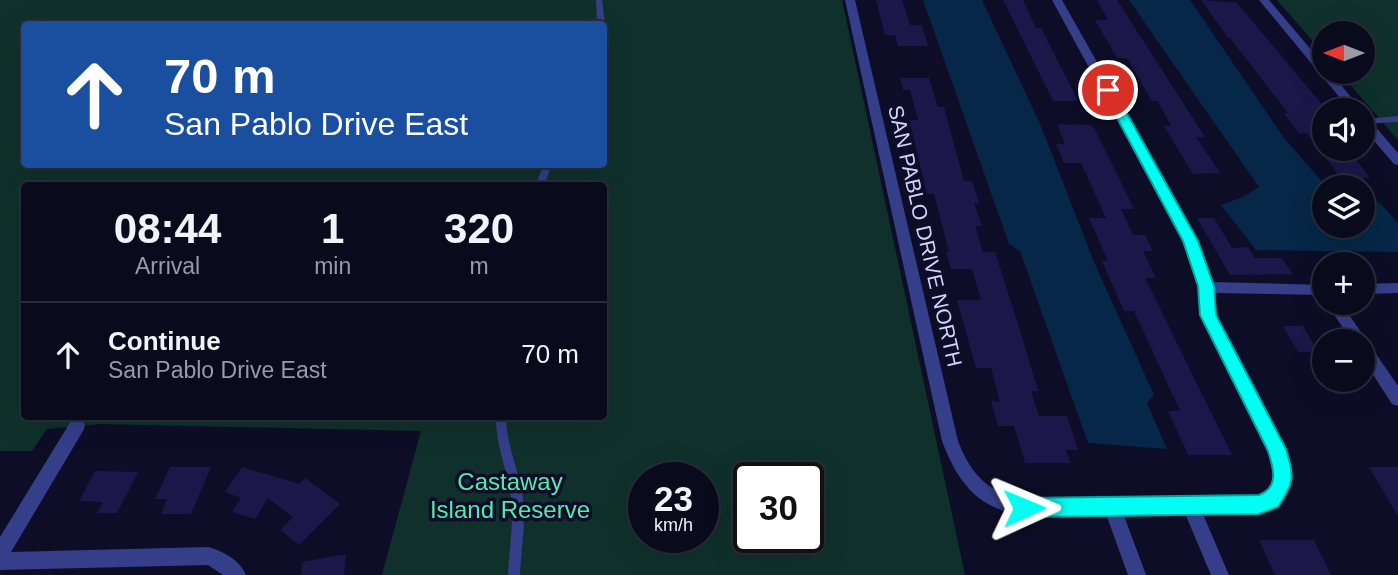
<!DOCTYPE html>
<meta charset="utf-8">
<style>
body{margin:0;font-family:Arial,sans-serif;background:#131326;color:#f1f3f6;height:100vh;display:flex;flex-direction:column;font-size:26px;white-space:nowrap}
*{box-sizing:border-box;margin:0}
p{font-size:23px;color:#999aa4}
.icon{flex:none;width:38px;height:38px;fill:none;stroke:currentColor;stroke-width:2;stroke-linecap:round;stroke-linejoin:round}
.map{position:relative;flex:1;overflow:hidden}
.panel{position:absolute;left:21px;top:182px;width:586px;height:238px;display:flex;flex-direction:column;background:#0a0a1d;border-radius:7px;box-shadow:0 7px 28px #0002,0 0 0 2px #2a2b3b}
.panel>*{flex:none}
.hud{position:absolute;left:21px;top:21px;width:586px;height:147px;border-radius:7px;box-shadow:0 7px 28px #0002,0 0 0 2px #2a2b3b;background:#1a4fa0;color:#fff;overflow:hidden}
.needle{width:46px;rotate:270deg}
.buttons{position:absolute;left:1312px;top:21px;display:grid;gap:14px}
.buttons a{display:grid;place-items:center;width:63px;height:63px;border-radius:50%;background:#0a0a1d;box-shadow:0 7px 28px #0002,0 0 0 2px #2a2b3b;font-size:35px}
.speed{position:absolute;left:628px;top:462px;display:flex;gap:14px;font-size:35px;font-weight:700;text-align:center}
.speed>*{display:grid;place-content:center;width:91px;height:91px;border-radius:50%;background:#0a0a1d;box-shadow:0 7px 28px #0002,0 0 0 2px #2a2b3b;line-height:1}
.speed small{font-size:18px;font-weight:400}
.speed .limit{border:4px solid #111;border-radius:10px;background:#fff;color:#111}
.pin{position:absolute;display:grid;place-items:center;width:60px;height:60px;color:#fff;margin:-30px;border:4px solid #fff;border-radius:50%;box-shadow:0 2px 7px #0007}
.me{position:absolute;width:77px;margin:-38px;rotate:89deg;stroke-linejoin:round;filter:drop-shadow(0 0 5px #0008)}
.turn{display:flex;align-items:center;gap:24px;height:147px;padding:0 28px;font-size:32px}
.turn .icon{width:91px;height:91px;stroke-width:2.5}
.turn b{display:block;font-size:49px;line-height:60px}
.eta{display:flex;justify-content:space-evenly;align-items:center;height:119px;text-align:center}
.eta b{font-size:42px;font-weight:700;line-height:49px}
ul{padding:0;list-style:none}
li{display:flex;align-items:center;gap:21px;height:105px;padding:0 28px;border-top:2px solid #2a2b3b}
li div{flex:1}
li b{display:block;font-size:26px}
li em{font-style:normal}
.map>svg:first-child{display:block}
.green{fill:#10312b;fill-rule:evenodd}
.water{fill:#062747}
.building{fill:#1b1849}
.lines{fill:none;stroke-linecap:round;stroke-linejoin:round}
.lane{fill:#353e89;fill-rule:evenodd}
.street{fill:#353e89;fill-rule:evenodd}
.route{fill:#00fef3;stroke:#00a59e;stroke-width:2}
.labels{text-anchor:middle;stroke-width:7;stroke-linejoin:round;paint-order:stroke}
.street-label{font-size:21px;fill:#d3d5ff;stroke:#0e0d27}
.near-park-label{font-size:24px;fill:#56e8af;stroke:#0e0d27}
</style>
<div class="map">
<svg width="1398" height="575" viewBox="0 0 1398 575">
<rect width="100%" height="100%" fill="#0e0d27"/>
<path class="green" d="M0 0H842L965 575H382L421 431 99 424 47 429 32 451H0ZM24 24H604V164H24ZM24 186H604V416H24ZM644 478H704V537H644ZM749 478H808V537H749Z
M1277 0H1398V140L1339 72H1363V33H1325V55Z"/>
<path class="water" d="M923 0H982L1041 126 1094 262 1154 395 1147 403 1167 449 1088 443 1020 251 1009 244Z
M1129 0H1190L1284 138 1327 187H1325V226H1363V200L1380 203 1398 223V252L1256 250 1221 205 1243 197 1259 187Z"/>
<path class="building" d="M876 0H902L910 25H922L928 46H898L895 35H885Z
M1003 0H1023L1036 28H1041L1078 101H1053Z
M1097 0H1117L1205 137H1196L1220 173 1193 174 1164 126H1171L1158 101H1152L1127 58H1117L1095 20H1108Z
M1201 0 1237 3 1325 108V150H1349L1370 178H1341L1307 133H1299L1284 113H1288L1230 38H1228Z
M900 78H929L938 107H944L964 181H972L979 203H974L982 226H975L983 252H995L1022 337 1038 391H1031L1039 416H1067L1078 450H1066L1070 463H1025L1014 426H998L991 401 1000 402 991 368H976L957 300H981L972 269H951L946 252H949L934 194H927L909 120H918L910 90H903Z
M1057 124 1090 125 1094 128 1134 209H1121L1133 235H1145L1153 251H1143L1156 278H1145L1232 455H1188L1168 411H1180L1134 311H1124L1102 261H1108L1089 218H1106L1081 163H1064L1056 144H1065Z
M1197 218H1214L1232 248 1248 247 1255 258H1282L1292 274 1230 275Z
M1283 326H1303L1318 352H1298Z
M170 467H211L191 514H161L167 499H155Z
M242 467 299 484 305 478 340 504 299 545 280 530 293 517 268 498 255 519 232 512 241 498 225 492Z
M1369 467H1398V516Z
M95 471 138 472 117 513H97L103 502 79 501Z
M1259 540H1314L1331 575H1275Z
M346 554 344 575H301L302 562Z"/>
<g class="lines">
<path class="lane" d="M596 0H602L605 24 604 25 597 24Z
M1398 116V122L1363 124V120L1365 119Z
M544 164H552L544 186H535Z
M496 416H506C506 445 519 470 523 498 526 523 521 550 520 575H508C509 550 514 523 511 498 508 470 495 445 496 416Z"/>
<path class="street" d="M845 0H855L958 441C971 475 988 492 1024 500L1189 495 1232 498 1266 493 1272 486 1274 476 1269 450 1201 315 1199 286 1184 241 1052 0H1062L1198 241 1212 282 1325 285V295L1214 293 1215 315C1233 348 1292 445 1291 477 1290 489 1284 498 1277 507L1232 514 1202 512 1229 575H1211L1184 511 1123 513 1146 575H1128L1106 514C1027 516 975 530 942 441Z
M1259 0H1269L1325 66V72H1330L1362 110H1350Z
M1363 116 1367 117 1398 153V165L1394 164 1363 128Z
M1398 283V293L1363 294V284Z
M1326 303H1341L1398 386V406L1392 404 1363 359V341H1352Z
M77 419 83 421 85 426 83 431 11 552 208 547C223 551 240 560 246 575H223L208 565 0 570V537L71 421Z"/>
</g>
<path class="route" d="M1108 86 1114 90 1198 241 1214 286 1216 315 1286 449C1295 477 1294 483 1278 507L1259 514 1024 517 1017 514 1014 508 1017 501 1024 498 1259 495C1280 487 1273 467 1268 451L1200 315 1198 286 1183 241 1102 90Z"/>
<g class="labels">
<g class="street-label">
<text transform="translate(925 236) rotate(77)" y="7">SAN PABLO DRIVE NORTH</text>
</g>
<g class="near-park-label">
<text x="510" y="490">Castaway<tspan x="510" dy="28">Island Reserve</tspan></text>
</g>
</g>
</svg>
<div class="buttons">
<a><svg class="needle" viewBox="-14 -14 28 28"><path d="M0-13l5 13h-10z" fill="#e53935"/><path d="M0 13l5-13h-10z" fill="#999aa4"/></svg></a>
<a><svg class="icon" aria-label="sound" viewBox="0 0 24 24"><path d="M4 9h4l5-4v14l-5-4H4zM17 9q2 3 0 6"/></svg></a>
<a><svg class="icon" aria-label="layers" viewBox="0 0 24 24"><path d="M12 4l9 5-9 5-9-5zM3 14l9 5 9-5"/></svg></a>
<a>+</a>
<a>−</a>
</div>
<div class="speed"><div>23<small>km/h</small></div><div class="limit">30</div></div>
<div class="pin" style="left:1108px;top:90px;background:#d93025"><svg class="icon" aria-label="arrive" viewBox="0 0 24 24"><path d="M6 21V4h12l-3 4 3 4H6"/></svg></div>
<svg class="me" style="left:1024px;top:508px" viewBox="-20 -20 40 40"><path d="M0-17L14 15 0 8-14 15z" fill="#00fef3" stroke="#fff" stroke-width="4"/></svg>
<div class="hud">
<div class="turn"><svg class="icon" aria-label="ahead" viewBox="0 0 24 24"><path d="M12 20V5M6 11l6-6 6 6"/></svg><div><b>70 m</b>San Pablo Drive East</div></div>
</div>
<section class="panel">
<div class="eta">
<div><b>08:44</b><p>Arrival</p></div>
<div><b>1</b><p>min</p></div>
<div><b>320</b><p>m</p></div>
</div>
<ul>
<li><svg class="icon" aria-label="ahead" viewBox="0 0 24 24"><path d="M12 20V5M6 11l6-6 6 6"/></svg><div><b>Continue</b><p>San Pablo Drive East</p></div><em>70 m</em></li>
</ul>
</section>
</div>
